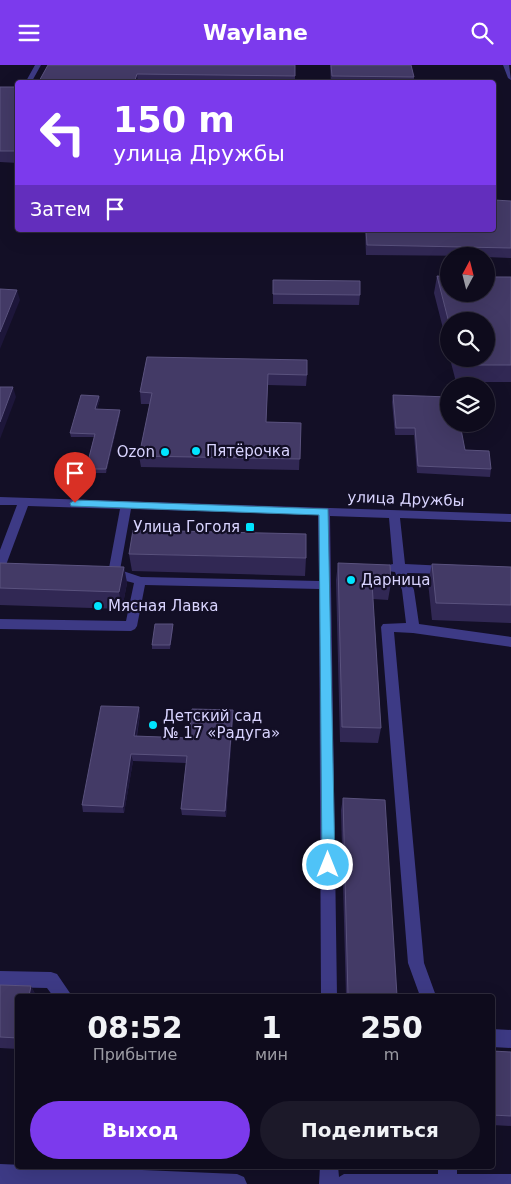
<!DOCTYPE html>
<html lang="ru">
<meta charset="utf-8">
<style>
body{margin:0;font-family:"DejaVu Sans",sans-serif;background:#1c1929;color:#f1f3f6;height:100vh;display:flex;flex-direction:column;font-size:19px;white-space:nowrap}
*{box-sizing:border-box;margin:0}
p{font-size:16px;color:#9b9ba3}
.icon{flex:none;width:28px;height:28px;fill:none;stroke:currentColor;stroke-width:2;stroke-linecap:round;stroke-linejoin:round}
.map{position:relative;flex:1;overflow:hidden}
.side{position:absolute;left:15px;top:929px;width:480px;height:175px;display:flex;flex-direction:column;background:#0e0b1c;border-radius:5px;box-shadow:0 5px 20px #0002,0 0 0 1px #2e2b3b}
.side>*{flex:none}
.guide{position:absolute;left:15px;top:15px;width:481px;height:152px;border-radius:5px;box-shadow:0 5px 20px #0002,0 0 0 1px #2e2b3b;background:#7c3aed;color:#fff;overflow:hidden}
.needle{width:32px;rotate:7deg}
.buttons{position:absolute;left:440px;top:182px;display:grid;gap:10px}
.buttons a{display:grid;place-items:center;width:55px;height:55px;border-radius:50%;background:#0e0b1c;box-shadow:0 5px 20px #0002,0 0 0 1px #2e2b3b;font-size:25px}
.pin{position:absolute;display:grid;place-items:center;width:42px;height:42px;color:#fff;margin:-51px -21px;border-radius:50% 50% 50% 0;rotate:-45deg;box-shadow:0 0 5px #0007}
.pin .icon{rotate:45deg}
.me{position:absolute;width:55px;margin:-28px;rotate:0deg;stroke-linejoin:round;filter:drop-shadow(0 0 4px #0008)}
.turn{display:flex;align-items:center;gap:18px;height:105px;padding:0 15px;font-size:22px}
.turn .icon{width:65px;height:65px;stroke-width:2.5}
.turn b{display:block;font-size:35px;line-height:42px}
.then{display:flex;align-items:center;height:48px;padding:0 15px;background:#0003;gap:10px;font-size:19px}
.eta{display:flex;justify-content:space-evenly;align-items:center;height:85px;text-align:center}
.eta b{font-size:30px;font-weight:700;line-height:35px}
.button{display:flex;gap:10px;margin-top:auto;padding:10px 15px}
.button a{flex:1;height:58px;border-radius:30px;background:#7c3aed;color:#fff;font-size:20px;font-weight:700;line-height:58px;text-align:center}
.button a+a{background:#1c1929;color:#f1f3f6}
header{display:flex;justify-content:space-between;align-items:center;height:65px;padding:0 15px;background:#7c3aed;color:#fff;font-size:22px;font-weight:700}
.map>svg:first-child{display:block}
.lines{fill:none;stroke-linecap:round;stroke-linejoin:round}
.minor{fill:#3d3a85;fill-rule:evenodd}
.wall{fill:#312854}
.shaded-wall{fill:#1d163a}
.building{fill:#433a66;stroke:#5a527e}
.route{fill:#4fc3f7;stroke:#337fa1}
.poi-dot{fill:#00e5ff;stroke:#130f26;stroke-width:2}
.labels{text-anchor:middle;stroke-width:4.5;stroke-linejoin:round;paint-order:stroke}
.poi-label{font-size:15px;fill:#d9d4ff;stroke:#130f26;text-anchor:start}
.street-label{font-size:15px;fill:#d9d4ff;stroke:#130f26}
</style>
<header><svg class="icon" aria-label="menu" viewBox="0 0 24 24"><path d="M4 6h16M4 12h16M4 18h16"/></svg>Waylane<svg class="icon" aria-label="search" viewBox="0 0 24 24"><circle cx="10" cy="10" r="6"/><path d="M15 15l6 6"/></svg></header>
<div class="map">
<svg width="511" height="1119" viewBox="0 0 511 1119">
<rect width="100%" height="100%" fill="#130f26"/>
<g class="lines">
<path class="minor" d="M35 0H41L31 18H25Z
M503 0H509L511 15 508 13Z
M0 432 511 449V457L400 453 405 499 447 501 453 505 447 509 407 508 414 525 419 559 511 572V582L413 568 394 567 424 898 436 931H420L408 898 381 562 383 559 406 558 402 525 395 507 388 506 386 503 388 500 393 499 389 453 330 451 337 931H321L319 524 145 520 137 561 135 564 131 566 0 564V554L126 556 134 518 103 510 101 507 103 504 109 503 120 444 28 441 6 500 0 504V485L17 440H0ZM131 444 318 450 319 516 141 512 120 505Z
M0 906 51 907 57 909 72 931H53L47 923 0 922Z
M492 964 511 965V983L492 982Z
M0 1099 237 1109 244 1112 247 1119H0Z
M320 1101H338L339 1112 344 1109H438V1101H457V1109H511V1119H319Z"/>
</g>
<path class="wall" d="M48 0H295V18H38Z
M330 0H411L414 12V18H331Z
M0 22H18V98L0 97Z
M511 136V193L486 192V191L366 190 365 165H494Z
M437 211 511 212V317H456L450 294H486L449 256V287L434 228Z
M273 215 360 230 359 240 273 239Z
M147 292 307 310 306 321 268 320 266 357 301 358 299 405 141 402 139 391 150 339H141L140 327Z
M393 330 491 404 490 412 417 408 414 370H395L392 337Z
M99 331 100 334 97 344 120 345V349L106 408H87L86 404 94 372H71L70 368Z
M129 489 306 493 305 511 132 506Z
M0 498 124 502 127 518 122 544 0 540Z
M338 498 391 518 388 535 373 534 381 663 378 678 340 677 336 515Z
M432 499 511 502V558L432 555 428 517Z
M173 559V563L170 584H152V580Z
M139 642 140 649 137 671 189 673 233 652 226 752 182 750 181 744 186 698 133 696 124 748 83 747 82 740Z
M343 733 397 931H346L341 745Z
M0 920 31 921 36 931H18V984L0 983Z
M492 986 511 987V1061L492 1060Z"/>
<path class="shaded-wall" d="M137 9 138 18H134Z
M17 225 20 235 0 284V267Z
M13 322 16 332 0 374V357Z
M99 331 100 334 96 348 95 344Z
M120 345V349L106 408V404Z
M124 502 127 518 122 544 119 527Z
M173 559V563L170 584V580Z
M139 642 140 649 135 678 134 671Z
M233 645V652L226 752 225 746Z
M131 689 133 696 124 748 123 742Z
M31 921 36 931H29Z"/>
<path class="building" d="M48 0H295V11L137 9 134 18H38Z
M331 0H411L414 12 332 11Z
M0 22H18V86H0Z
M494 135 511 136V183L367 180 366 165H494Z
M437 211 449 212V229H486V212H511V300H459L458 294H486V256H449V258Z
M273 215 360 216V230L273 229Z
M0 224 17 225 0 267Z
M147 292 307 295V310L268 309 266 357 301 358 300 394 139 391 152 328 140 327Z
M0 322H13L0 357Z
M81 330 99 331 95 344 120 345 106 404H86L95 369 70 368Z
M393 330 449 332V359H460L465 385 489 386 491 404 418 401 415 363H396Z
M133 465 306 469V493L129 489Z
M0 498 124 502 119 527 0 523Z
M338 498 390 500 391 518H372L381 663 342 662Z
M432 499 511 502V540L436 538Z
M155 559H173L170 580H152Z
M101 641 139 642 134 671 189 673 192 644 233 645 225 746 181 744 187 691 131 689 123 742 82 740Z
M343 733 385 735 397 931H348Z
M0 920 31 921 29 931H18V973L0 972Z
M492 986 511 987V1051L492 1050Z"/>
<path class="route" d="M75 435 328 444 335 800 333 805 328 807 324 805 322 800 319 450 71 441 70 438Z"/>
<g class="poi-dot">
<circle cx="196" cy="386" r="5"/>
<circle cx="165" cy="387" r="5"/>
<rect x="245" y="457" width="10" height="10" rx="2.5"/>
<circle cx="351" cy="515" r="5"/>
<circle cx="98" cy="541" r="5"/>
<circle cx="153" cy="660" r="5"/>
</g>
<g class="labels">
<g class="poi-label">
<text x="206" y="391">Пятёрочка</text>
<text x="155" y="392" text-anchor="end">Ozon</text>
<text x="240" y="467" text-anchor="end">Улица Гоголя</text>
<text x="361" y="520">Дарница</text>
<text x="108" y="546">Мясная Лавка</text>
<text x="163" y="656">Детский сад<tspan x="163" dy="17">№ 17 «Радуга»</tspan></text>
</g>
<g class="street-label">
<text transform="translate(406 434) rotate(2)" y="5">улица Дружбы</text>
</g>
</g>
</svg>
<div class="buttons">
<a><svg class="needle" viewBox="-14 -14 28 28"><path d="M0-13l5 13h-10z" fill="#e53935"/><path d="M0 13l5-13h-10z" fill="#9b9ba3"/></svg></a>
<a><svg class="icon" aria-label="search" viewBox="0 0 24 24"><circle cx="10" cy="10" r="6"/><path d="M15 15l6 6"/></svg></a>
<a><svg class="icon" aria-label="layers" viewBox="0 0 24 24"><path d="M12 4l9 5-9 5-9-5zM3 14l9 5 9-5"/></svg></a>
</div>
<div class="pin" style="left:75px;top:438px;background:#d93025"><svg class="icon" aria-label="arrive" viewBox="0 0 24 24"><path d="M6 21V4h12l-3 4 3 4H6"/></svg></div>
<svg class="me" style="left:328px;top:800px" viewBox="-20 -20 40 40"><circle r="17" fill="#4fc3f7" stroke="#fff" stroke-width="3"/><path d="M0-11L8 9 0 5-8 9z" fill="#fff"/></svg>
<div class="guide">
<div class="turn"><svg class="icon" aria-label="left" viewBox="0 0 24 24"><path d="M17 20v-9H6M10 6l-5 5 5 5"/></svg><div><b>150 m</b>улица Дружбы</div></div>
<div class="then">Затем<svg class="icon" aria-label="arrive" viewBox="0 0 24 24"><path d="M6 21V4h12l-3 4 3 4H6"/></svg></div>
</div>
<section class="side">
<div class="eta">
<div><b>08:52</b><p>Прибытие</p></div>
<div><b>1</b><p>мин</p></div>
<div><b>250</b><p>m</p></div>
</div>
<div class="button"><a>Выход</a><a>Поделиться</a></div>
</section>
</div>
